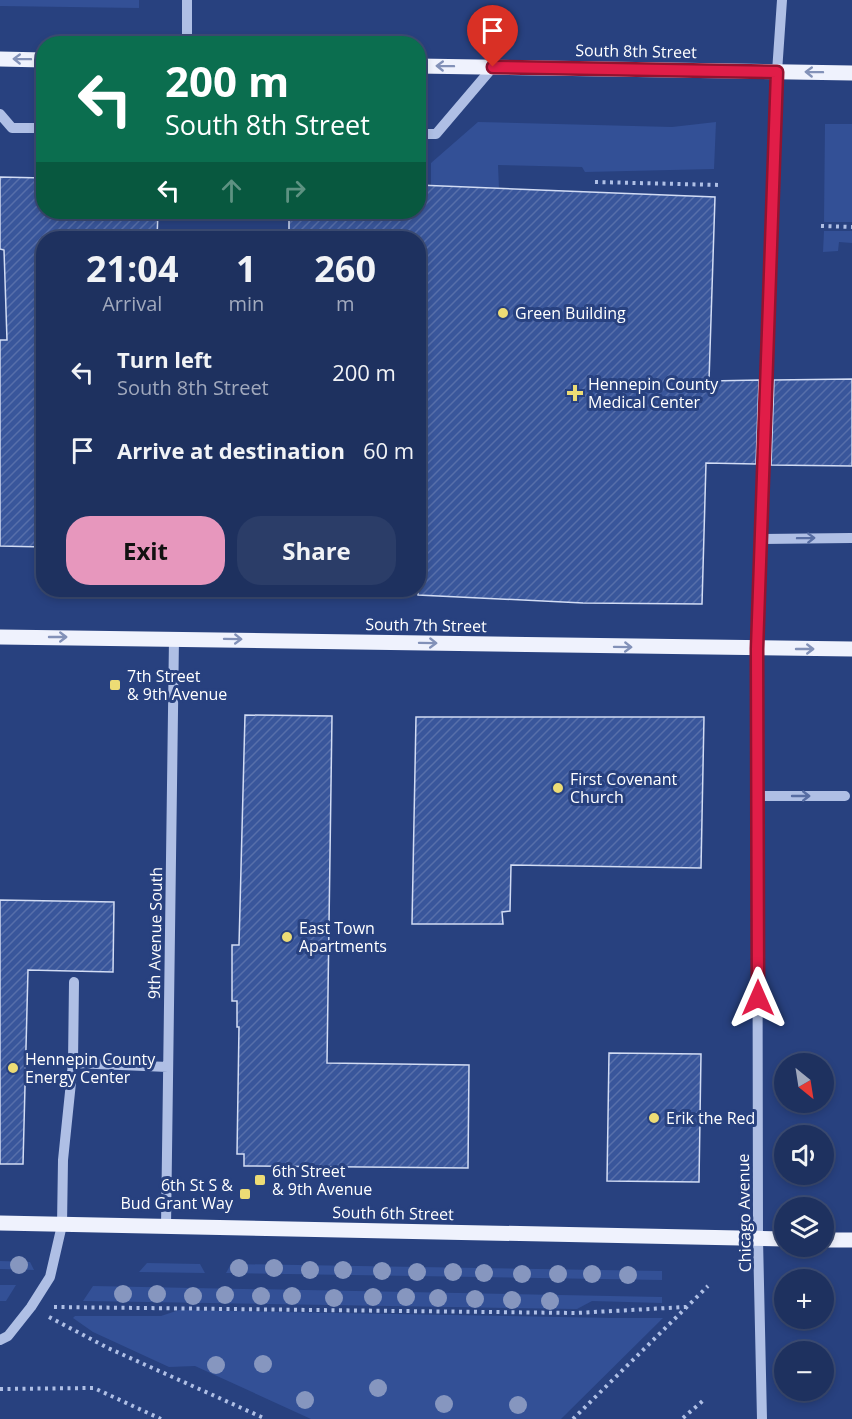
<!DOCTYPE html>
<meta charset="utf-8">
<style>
body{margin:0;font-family:"Open Sans",sans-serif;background:#2b3d68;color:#f1f3f6;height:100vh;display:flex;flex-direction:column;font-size:22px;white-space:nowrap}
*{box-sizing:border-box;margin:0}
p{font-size:20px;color:#a1a9bd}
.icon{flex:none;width:33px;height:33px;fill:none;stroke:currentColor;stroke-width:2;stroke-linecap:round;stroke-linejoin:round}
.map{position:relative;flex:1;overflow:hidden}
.panel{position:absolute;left:36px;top:231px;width:390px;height:366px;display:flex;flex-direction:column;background:#1e315f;border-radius:24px;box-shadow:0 3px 9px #0003,0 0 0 2px #3c4c74}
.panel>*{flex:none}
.hud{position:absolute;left:36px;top:36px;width:390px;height:183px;border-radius:24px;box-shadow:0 3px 9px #0003,0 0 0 2px #3c4c74;background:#0b6e4f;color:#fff;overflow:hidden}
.needle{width:39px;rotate:150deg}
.fabs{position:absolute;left:774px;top:1053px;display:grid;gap:12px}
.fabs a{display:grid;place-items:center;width:60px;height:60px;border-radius:50%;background:#1e315f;box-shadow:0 3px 9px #0003,0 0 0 2px #3c4c74;font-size:30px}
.pin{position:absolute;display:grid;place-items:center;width:51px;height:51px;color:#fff;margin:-62px -26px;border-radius:50% 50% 50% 0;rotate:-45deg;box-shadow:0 0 6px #0007}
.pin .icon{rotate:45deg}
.me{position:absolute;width:66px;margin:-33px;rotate:0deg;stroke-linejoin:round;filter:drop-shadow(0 0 4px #0008)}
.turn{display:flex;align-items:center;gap:21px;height:126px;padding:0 30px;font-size:27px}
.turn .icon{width:78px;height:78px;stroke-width:2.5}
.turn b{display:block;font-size:42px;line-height:51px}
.lanes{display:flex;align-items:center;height:57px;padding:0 30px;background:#0003;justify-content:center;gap:30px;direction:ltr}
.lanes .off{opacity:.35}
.eta{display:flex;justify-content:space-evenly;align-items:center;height:102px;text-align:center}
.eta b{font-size:36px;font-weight:700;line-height:42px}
.primary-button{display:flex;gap:12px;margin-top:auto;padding:12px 30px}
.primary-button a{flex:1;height:69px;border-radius:24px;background:#e797bd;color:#111;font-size:24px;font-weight:700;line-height:69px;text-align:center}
.primary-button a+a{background:#2b3d68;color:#f1f3f6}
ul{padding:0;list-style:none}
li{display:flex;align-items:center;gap:18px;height:78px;padding:0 30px}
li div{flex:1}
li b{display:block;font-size:22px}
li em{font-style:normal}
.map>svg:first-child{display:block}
.green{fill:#335096}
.building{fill:url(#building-hatch);stroke:#d2dcf4;stroke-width:1.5}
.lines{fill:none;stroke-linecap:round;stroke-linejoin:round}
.path{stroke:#afbfe5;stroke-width:4;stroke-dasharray:3 4.5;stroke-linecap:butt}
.minor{stroke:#afbfe5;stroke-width:10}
.major{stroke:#eff2fd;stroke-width:15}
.tree{fill:#8696bf}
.oneway{stroke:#8291b8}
.oneway2{stroke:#576da3}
.route-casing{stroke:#92132f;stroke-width:15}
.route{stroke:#e11d48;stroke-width:10}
.poi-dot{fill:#eddc75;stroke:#28417f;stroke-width:2}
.labels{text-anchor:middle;stroke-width:6;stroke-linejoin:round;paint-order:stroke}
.street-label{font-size:16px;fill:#fff;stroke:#28417f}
.poi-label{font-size:16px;fill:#fff;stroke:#28417f;text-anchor:start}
</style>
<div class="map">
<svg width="852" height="1419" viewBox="0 0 852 1419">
<defs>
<pattern id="building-hatch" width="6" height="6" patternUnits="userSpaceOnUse" patternTransform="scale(1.5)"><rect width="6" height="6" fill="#39569b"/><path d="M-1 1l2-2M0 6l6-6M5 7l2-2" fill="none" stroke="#576faa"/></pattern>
</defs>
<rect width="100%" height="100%" fill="#28417f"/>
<path class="green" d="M0 0H139V8L0 6Z
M478 122 672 127 716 122 714 169 585 172 582 167 498 165 499 189 431 186V163Z
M825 124H852V222H824Z
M824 231H852V243L839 242 838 251 823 252Z
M0 1261 30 1262 34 1270 0 1269Z
M147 1263 200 1264 205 1273 139 1272Z
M231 1264 662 1271V1280L226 1273Z
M0 1285H16L6 1301H0Z
M93 1286 662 1297V1303L592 1301 577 1309 83 1301Z
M179 1310 613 1318H663L561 1419H311L195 1366 169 1367 93 1332 73 1318 75 1316H161Z"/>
<path class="building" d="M0 177 44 178V212H158L157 238H44V547L0 546V340H7L4 250 0 249Z
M418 185 715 197 709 381 759 380 756 464 706 463 702 604 583 603 418 595V238H289V212H418Z
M852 379V466L771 465 774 380Z
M245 715 332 716 327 1063 469 1065 468 1168 244 1166V1154H237L239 1027H237V1001H232V945H239Z
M416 717H704L701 868 511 865 510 911 502 912 503 924H412Z
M0 900 114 902 113 972 28 970 23 1164H0Z
M609 1053 701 1054 699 1182 607 1181Z"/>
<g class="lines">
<path class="path" d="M595 182 721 185
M821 226 852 227
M54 1307 576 1313 686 1307
M49 1317 108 1348 266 1419
M0 1389 94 1388 161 1419
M683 1418 705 1399
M573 1419 708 1286"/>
<path class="minor" d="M187 44V0
M0 114 12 128H44
M418 134H436L493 67
M761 539 851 538
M757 796H845
M73 1063 168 1067
M166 1227 174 638
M0 1340 8 1336 31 1307 50 1277 62 1225 63 1160 73 1063 74 982
M762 1419 758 1239 757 649 777 72 782 0"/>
<path class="major" d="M0 59 44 60
M418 66 852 73
M0 637 852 649
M0 1223 784 1239
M824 1240H852"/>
</g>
<g class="tree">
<circle cx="19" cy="1265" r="9"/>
<circle cx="239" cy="1268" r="9"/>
<circle cx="274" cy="1268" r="9"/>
<circle cx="310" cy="1270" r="9"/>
<circle cx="343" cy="1270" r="9"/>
<circle cx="382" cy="1271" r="9"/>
<circle cx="417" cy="1272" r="9"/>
<circle cx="453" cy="1272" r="9"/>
<circle cx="484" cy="1273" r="9"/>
<circle cx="522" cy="1274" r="9"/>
<circle cx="558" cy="1274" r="9"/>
<circle cx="592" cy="1274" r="9"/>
<circle cx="628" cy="1275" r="9"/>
<circle cx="123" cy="1294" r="9"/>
<circle cx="157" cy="1294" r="9"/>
<circle cx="225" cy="1295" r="9"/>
<circle cx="193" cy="1296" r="9"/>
<circle cx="261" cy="1296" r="9"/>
<circle cx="292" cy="1296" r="9"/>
<circle cx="373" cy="1297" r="9"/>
<circle cx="406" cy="1297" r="9"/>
<circle cx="334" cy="1298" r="9"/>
<circle cx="438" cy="1298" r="9"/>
<circle cx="475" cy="1299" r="9"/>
<circle cx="512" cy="1300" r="9"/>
<circle cx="550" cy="1301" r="9"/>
<circle cx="263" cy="1364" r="9"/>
<circle cx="216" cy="1365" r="9"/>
<circle cx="378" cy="1388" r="9"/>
<circle cx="305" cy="1400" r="9"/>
<circle cx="444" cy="1404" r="9"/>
<circle cx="518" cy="1405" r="9"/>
</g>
<defs><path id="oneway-shaft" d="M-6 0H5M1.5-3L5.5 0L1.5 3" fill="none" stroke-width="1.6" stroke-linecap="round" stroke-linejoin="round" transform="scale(1.5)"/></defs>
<g class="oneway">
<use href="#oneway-shaft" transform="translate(22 59) rotate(-179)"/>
<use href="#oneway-shaft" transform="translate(445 66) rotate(-179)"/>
<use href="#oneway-shaft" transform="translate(814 72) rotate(-179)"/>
<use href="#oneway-shaft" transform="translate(58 637)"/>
<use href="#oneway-shaft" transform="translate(233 639) rotate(1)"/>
<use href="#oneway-shaft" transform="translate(428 643) rotate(1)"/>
<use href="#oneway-shaft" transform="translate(623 647) rotate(1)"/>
<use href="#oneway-shaft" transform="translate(805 649)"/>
</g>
<g class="oneway2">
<use href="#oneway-shaft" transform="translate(806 538) rotate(-1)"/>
<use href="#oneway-shaft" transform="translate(801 796)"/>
</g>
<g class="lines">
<defs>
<path id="route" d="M493 67 777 72 757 649 758 998"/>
</defs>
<use href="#route" class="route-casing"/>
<use href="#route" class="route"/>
</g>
<g class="poi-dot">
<circle cx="503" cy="313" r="6"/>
<path d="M572 384h6v6h6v6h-6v6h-6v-6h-6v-6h6z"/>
<rect x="109" y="679" width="12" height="12" rx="3"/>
<circle cx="558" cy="788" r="6"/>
<circle cx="287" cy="937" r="6"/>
<circle cx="13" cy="1068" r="6"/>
<circle cx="654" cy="1118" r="6"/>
<rect x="254" y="1174" width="12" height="12" rx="3"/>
<rect x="239" y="1188" width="12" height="12" rx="3"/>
</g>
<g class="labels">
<g class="street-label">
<text transform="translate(636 51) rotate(1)" y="6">South 8th Street</text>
<text transform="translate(426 625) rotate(1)" y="6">South 7th Street</text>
<text transform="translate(155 933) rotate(-89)" y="6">9th Avenue South</text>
<text transform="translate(393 1213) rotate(1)" y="6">South 6th Street</text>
<text transform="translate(744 1213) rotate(-91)" y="6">Chicago Avenue</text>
</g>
<g class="poi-label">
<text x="515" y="319">Green Building</text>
<text x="588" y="390">Hennepin County<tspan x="588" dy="18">Medical Center</tspan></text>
<text x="127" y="682">7th Street<tspan x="127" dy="18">&amp; 9th Avenue</tspan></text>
<text x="570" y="785">First Covenant<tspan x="570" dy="18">Church</tspan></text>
<text x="299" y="934">East Town<tspan x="299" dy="18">Apartments</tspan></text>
<text x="25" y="1065">Hennepin County<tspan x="25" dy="18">Energy Center</tspan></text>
<text x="666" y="1124">Erik the Red</text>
<text x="272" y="1177">6th Street<tspan x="272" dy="18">&amp; 9th Avenue</tspan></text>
<text x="233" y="1191" text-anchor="end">6th St S &amp;<tspan x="233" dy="18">Bud Grant Way</tspan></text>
</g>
</g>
</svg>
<div class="fabs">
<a><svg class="needle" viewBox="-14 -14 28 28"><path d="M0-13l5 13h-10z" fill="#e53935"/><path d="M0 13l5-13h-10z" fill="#a1a9bd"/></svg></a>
<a><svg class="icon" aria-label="sound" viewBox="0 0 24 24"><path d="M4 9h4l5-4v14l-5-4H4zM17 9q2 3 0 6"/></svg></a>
<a><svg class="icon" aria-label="layers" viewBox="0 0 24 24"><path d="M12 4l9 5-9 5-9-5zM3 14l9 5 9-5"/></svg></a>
<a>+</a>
<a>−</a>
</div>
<div class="pin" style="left:493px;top:67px;background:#d93025"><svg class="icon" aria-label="arrive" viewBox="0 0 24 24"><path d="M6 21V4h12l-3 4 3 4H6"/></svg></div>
<svg class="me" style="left:758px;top:998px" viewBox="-20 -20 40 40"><path d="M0-17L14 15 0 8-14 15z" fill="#e11d48" stroke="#fff" stroke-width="4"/></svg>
<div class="hud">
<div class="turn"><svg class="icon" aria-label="left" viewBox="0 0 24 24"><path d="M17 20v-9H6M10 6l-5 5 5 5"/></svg><div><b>200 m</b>South 8th Street</div></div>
<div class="lanes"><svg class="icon" aria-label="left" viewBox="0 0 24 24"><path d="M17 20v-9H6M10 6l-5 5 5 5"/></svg><svg class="icon off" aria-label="ahead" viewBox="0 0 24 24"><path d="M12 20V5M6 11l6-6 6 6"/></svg><svg class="icon off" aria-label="right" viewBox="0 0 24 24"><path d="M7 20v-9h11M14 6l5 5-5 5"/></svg></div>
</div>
<section class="panel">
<div class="eta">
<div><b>21:04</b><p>Arrival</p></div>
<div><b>1</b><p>min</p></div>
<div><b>260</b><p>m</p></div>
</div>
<ul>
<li><svg class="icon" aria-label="left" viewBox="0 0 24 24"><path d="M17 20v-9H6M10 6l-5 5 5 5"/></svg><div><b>Turn left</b><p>South 8th Street</p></div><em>200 m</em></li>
<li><svg class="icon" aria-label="arrive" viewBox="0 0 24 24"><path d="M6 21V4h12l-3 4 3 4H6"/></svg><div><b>Arrive at destination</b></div><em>60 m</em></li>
</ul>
<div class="primary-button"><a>Exit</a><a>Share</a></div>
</section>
</div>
